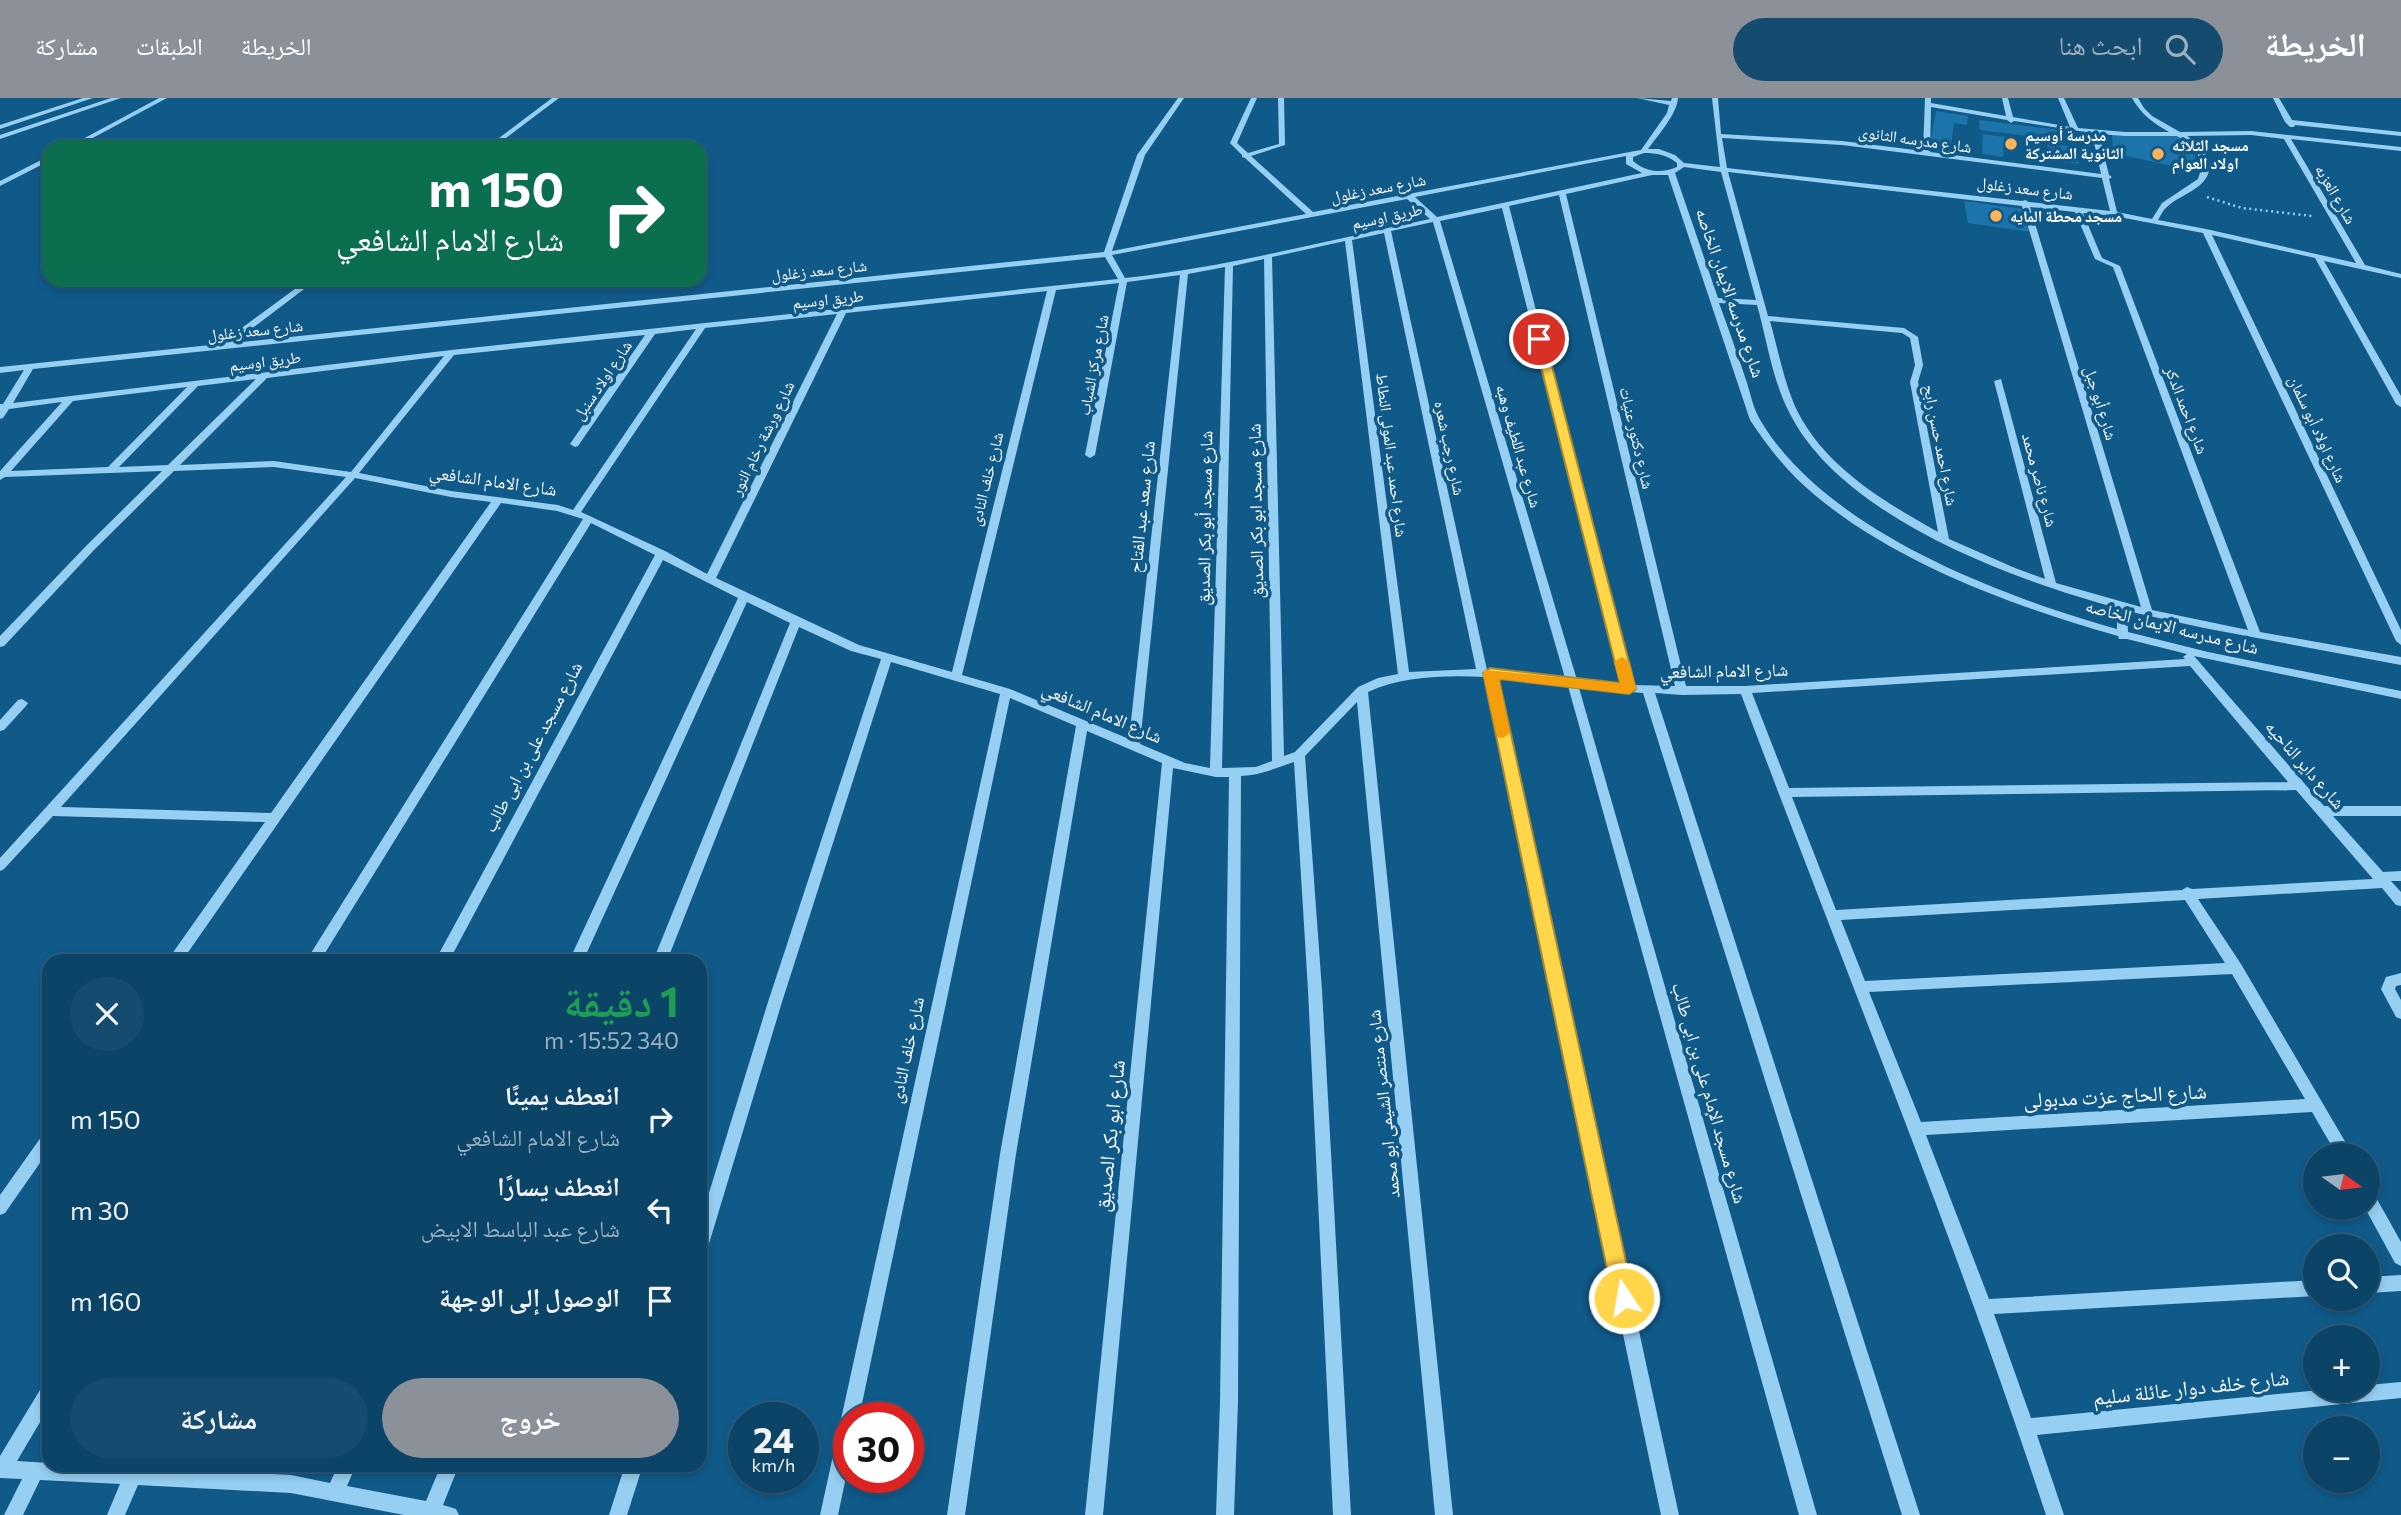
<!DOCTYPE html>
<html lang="ar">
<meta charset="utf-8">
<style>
body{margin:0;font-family:Commissioner,"Noto Naskh Arabic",sans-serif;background:#154b6e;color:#f1f3f6;direction:rtl;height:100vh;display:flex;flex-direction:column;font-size:26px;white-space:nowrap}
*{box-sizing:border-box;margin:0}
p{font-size:23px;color:#9ab0c0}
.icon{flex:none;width:38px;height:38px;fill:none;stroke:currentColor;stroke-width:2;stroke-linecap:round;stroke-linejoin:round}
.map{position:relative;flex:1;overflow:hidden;direction:ltr}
.sheet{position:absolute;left:42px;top:856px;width:665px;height:518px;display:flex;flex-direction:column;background:#0c4468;border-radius:21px;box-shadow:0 4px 10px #0003,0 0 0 2px #2c5c7c;direction:rtl}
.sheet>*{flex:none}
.hud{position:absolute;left:42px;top:42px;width:665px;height:147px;border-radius:21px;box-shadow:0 4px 10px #0003,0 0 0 2px #2c5c7c;direction:rtl;background:#0b6e4f;color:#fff;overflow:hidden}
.needle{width:46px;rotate:104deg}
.buttons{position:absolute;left:2303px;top:1045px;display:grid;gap:14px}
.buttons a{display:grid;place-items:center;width:77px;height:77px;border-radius:50%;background:#0c4468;box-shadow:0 4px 10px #0003,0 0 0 2px #2c5c7c;font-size:35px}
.speed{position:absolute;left:728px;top:1304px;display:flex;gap:14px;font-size:35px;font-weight:700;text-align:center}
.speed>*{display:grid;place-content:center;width:91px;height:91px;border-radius:50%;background:#0c4468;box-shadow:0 4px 10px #0003,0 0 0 2px #2c5c7c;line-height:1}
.speed small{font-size:18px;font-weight:400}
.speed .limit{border:10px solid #d22;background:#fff;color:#111}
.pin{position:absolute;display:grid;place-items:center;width:60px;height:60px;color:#fff;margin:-30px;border:4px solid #fff;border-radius:50%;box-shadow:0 2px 7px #0007}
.me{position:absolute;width:77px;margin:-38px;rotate:348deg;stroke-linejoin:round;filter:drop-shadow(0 0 5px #0008)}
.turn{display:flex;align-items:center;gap:24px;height:147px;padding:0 28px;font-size:32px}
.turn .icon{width:91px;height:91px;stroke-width:2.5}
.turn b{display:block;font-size:49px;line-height:60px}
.round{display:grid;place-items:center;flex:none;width:74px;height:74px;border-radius:37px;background:#154b6e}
.headline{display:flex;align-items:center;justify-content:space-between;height:119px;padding:0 28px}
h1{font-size:42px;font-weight:700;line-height:52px;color:#1e9e55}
.cta{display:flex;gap:14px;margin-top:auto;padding:14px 28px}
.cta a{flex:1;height:80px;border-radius:42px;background:#8c9099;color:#fff;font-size:28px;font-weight:700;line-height:80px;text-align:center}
.cta a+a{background:#154b6e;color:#f1f3f6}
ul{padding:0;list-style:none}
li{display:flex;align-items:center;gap:21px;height:91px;padding:0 28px}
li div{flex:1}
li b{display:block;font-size:26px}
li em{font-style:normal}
header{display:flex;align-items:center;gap:42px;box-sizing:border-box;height:98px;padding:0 35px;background:#8c9099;color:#fff}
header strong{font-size:33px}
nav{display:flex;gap:38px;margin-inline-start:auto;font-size:24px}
.search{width:490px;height:63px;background:#154b6e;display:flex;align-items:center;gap:18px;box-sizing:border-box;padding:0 24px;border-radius:38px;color:#9ab0c0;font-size:26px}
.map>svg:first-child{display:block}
.building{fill:#1d74aa}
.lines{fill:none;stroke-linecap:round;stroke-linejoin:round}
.path{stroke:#96cff2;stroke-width:2.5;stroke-dasharray:2 3.5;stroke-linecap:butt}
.minor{fill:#96cff2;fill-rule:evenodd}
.route{fill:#ffd54a;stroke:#a68a30;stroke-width:2}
.slow{fill:#f59e0b}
.poi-dot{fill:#ffb257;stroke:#105a8a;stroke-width:2.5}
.labels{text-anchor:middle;stroke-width:7;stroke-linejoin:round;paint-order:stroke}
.far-poi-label{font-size:16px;font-weight:bold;fill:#fff;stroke:#105a8a;text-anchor:start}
.far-street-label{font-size:16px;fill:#fff;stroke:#105a8a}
.street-label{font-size:18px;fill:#fff;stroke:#105a8a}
.near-street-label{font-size:21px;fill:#fff;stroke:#105a8a}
</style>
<header>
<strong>الخريطة</strong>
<div class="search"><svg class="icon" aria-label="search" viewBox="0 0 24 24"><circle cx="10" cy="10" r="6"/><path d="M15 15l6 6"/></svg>ابحث هنا</div>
<nav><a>الخريطة</a><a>الطبقات</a><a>مشاركة</a></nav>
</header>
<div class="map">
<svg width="2401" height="1417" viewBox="0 0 2401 1417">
<rect width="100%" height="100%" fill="#105a8a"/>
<path class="building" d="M1936 13 1968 18 1967 27 1954 25 1950 54 1929 51Z
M1979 22 2067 33 2069 43 1980 32Z
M1983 36 2004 39 2003 59 1982 56Z
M2112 37 2177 38 2192 45 2195 51V73L2113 55Z
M2047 46 2075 49 2079 66 2051 63Z
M1964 103 2022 111 2031 134 1968 125Z"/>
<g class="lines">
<path class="path" d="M2207 99 2242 110 2312 118"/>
<path class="minor" d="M83 0H93L0 31V27Z
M111 0H121L0 41V37Z
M159 0H167L76 49H68Z
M552 0H559L494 49H487Z
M1178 0H1184L1145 57 1112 153 1306 116 1245 60 1242 59V57L1230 45 1251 0H1257L1237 45 1248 55 1279 46 1278 0H1284L1285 47 1251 58 1313 114 1635 53 1641 52 1667 15 1669 7 1637 0 1671 3 1672 0H1678C1677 16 1659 36 1648 51H1659L1675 57 1684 65 1720 69 1712 0H1718L1721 36 1842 43 1923 53 1925 0H1931V5L2006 18 2002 0H2008L2013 19 2070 29 2058 0H2064L2078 30 2125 34H2169C2153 25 2141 16 2132 0H2138L2144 10 2152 18 2180 34 2251 33 2401 49V53L2291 41 2365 167 2401 176V180L2324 163 2401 298V309L2396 306 2315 160 2212 137 2401 532V547L2396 543 2203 135 2114 118 2083 115 2102 160 2120 168 2260 534 2401 559V567L2204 530 2127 513 2128 534 2208 554 2401 593V601L2194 558 2324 708H2401V718H2333L2383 774 2401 773V783H2391L2401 794V808L2396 807 2382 790 2198 801 2241 866 2353 1057H2337L2312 1014 1926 1037 1989 1201 2315 1182V1198L1994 1216 2031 1320 2320 1292H2368V1287L2401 1284V1300L2037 1337 2064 1417H2046C1955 1140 1844 870 1741 596L1682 597 1655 595 1920 1417H1902L1643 595 1579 590 1817 1417H1799L1568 588 1497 580 1679 1417H1661L1485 579C1447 577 1402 578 1368 594L1453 1417H1435L1357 604 1305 658 1322 892 1351 1417H1333L1308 892 1294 664C1276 670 1261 677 1241 678L1238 1304 1234 1417H1216L1220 1304 1229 679H1216L1173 670 1103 1417H1085L1162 665 1087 633 1016 1056 965 1417H947L1000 1056 1076 628 1010 600 859 1320H849V1365L838 1417H820L1000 596 891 564 782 904 708 1149 706 1154 700 1157V1124L768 904 881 561 851 553 799 529 667 863H653L790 525 747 504 583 863H569L738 500 663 462 449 863H435L655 457 591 425 320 863H306L583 421 557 413 501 405 182 863H167L265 724 53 718 4 771 0 773V760L346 379 274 369 174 373 94 452 4 548 0 549V538L86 448 162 373 5 379 0 382V373L62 304 9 311 3 320 0 321V306H3L24 272 0 275V269L220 246 307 182H316L233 245 1104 154 1137 57ZM1931 9 2007 22 2011 25 2014 23 2092 35 2101 76 1930 54ZM2099 36 2125 38H2177L2196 51 2202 68 2198 81 2162 105 2152 121 2117 114 2109 81 2112 79 2109 77ZM2251 37 2284 41 2356 165 2206 131 2158 122C2161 117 2163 112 2168 108 2182 95 2216 88 2208 62 2205 51 2197 44 2187 38ZM1722 40 1842 47 2102 80 2110 113 2029 104 2025 102 2022 103 1727 70ZM1644 55C1657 55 1667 57 1677 65V69C1661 76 1646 74 1633 63V59ZM1626 58V66L1642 75 1437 119 1415 99ZM1684 69 1721 74 1756 202 1718 200 1675 75ZM1728 74 2022 108 2141 509 2056 485 2001 281 1994 283 2045 481 2015 470 1949 441 1918 284 1923 267 1918 239 1904 230 1768 218ZM1652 77H1668L1750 322C1764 343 1779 363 1797 381 1878 459 2011 508 2118 538L2119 541H2127L2187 556 2183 559 2185 561 1745 588H1686L1566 96ZM1559 97 1675 588 1633 587 1509 108ZM1407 101 1430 121C1329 142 1228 169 1125 180L1112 157ZM2030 109 2075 114 2095 161 2113 169 2248 532 2152 512ZM1502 110 1621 586 1577 582 1440 123ZM1433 124 1565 580 1487 572 1391 133ZM1384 135 1476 571 1409 574 1352 142ZM1345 143 1398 576 1378 580 1358 589 1295 654 1284 658 1272 159ZM1105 159 1118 181 451 252 13 305 33 271ZM1264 161 1272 663 1256 669 1222 670 1233 168ZM1225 169 1210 670 1185 665 1140 646 1188 176ZM1180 177 1129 641 1010 591 962 577 1056 192 1119 185 1085 357 1090 360 1095 357 1127 184ZM1047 193 952 574 859 547 716 480 846 215ZM1719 205 1757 207C1767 242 1772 281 1789 314 1841 419 2011 481 2117 510V531C2000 498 1828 433 1762 325 1754 313 1751 298 1747 285 1738 258 1729 232 1719 205ZM837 216 707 476 665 453 581 414 705 230ZM1770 223 1902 235 1910 240 1915 267 1910 284 1938 434C1883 403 1821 367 1794 306 1783 280 1778 251 1770 223ZM696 231 573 412 558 407 451 393 359 375 454 257 645 237 570 346 575 349 578 348 655 236ZM444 258 351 374 274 363 180 367 267 280ZM256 281 168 367 119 369 198 288ZM187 289 108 369 11 373 73 303ZM355 380 451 399 491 404 271 715 61 709ZM2190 568 2288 684 1789 690 1752 595ZM2296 692 2373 781 2192 791 2187 789 2182 792 1836 812 1792 699ZM2185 802 2225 865 1865 883 1841 822ZM2232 876 2305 1001 1921 1024 1869 894Z
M2273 0H2279L2292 22 2401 34V38L2295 27 2294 29H2290L2285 24Z
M49 58V63L0 88V83Z
M22 601 28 605 26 608 4 632 0 633V622L18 602Z
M2401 875V887L2396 888 2395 891 2401 902V921L2396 919 2381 891 2386 879Z
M49 1033V1052L5 1115 0 1117V1097L44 1035Z
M2368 1092 2373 1094 2401 1144V1168L2395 1165 2365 1110H2368Z
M2401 1177V1193L2368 1195V1179Z
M49 1285V1309L17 1363 49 1365V1367L133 1368 291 1377 330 1385 338 1367H356L347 1388 426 1403 441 1367H459L443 1407 456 1411 459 1417H404L291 1395 138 1387 125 1417H107L120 1386 40 1382 23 1417H4L22 1381 0 1380V1358L43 1287Z
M625 1367H643L627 1417H609Z"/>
</g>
<path class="route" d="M1535 239 1545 241 1636 591 1629 596 1499 581 1634 1200 1631 1207 1624 1210 1616 1207 1613 1200 1483 575 1490 570 1620 585 1534 241Z"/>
<path class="slow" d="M1622 559 1629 564 1636 591 1629 596 1499 581 1510 635 1503 640 1497 639 1483 575 1485 572 1620 585 1614 564Z"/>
<g class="poi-dot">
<circle cx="2011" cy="46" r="7"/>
<circle cx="2158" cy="56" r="7"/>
<circle cx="1996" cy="118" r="7"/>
</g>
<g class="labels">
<g class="far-poi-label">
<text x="2025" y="43">مدرسة أوسيم<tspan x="2025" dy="18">الثانوية المشتركة</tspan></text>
<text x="2172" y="53">مسجد الثلاثه<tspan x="2172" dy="18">اولاد العوام</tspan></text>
<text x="2010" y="124">مسجد محطة المايه</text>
</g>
<g class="far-street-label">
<text transform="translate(1915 41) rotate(8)" y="6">شارع مدرسه الثانوى</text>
<text transform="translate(1378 90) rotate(-11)" y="6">شارع سعد زغلول</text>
<text transform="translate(2025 90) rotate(7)" y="6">شارع سعد زغلول</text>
<text transform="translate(2336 96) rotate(60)" y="6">شارع العزبه</text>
<text transform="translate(1387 118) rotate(-12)" y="6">طريق اوسيم</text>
<text transform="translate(819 172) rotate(-6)" y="6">شارع سعد زغلول</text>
<text transform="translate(828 201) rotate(-6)" y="6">طريق اوسيم</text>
<text transform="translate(255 232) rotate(-6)" y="6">شارع سعد زغلول</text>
<text transform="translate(265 263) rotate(-7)" y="6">طريق اوسيم</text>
<text transform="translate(1093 267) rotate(-79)" y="6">شارع مركز الشباب</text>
<text transform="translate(602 282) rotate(-56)" y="6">شارع اولاد سنبل</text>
<text transform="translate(2101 305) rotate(73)" y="6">شارع أبو جبل</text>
<text transform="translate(2187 312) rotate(69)" y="6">شارع احمد الدكر</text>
<text transform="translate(2318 331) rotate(65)" y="6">شارع اولاد أبو سلمان</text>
<text transform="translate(762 340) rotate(-64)" y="6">شارع ورشة رخام النور</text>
<text transform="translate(1637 340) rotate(77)" y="6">شارع دكتور عنيات</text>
<text transform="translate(1941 347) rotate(79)" y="6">شارع احمد حسن رابح</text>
<text transform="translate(1519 348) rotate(74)" y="6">شارع عبد اللطيف وهبه</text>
<text transform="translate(1450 350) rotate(78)" y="6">شارع رجب شعره</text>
<text transform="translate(1392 357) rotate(83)" y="6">شارع احمد عبد المولى النطاط</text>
<text transform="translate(986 381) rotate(-76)" y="6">شارع خلف النادى</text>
<text transform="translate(2040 382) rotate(75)" y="6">شارع ناصر محمد</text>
</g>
<g class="street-label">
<text transform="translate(1730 195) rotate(71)" y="6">شارع مدرسه الايمان الخاصه</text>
<text transform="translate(493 383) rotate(8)" y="6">شارع الامام الشافعي</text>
<text transform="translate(1142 409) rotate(-84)" y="6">شارع سعد عبد الفتاح</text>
<text transform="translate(1256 413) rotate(-91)" y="6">شارع مسجد ابو بكر الصديق</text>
<text transform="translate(1205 420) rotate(-89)" y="6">شارع مسجد أبو بكر الصديق</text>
<text transform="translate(2172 529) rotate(14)" y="6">شارع مدرسه الايمان الخاصه</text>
<text transform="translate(1724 573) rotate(-1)" y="6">شارع الامام الشافعي</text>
<text transform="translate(1102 615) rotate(23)" y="6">شارع الامام الشافعي</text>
<text transform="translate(533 649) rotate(-62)" y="6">شارع مسجد على بن ابى طالب</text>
<text transform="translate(2305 667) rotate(49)" y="6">شارع داير الناحيه</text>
<text transform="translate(907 952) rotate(-78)" y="6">شارع خلف النادى</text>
<text transform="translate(1709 995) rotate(74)" y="6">شارع مسجد الإمام على بن ابى طالب</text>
<text transform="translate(1384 1006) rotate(-96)" y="6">شارع منتصر الشيمى ابو محمد</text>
</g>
<g class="near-street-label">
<text transform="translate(2115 998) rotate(-3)" y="7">شارع الحاج عزت مدبولى</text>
<text transform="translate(1110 1038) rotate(-84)" y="7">شارع ابو بكر الصديق</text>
<text transform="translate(2191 1290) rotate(-6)" y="7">شارع خلف دوار عائلة سليم</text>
</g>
</g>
</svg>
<div class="buttons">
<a><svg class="needle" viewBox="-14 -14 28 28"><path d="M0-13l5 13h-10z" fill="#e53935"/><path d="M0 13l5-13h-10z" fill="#9ab0c0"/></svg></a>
<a><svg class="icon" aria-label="search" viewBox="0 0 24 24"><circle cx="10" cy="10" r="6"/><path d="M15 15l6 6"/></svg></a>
<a>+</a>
<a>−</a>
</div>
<div class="speed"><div>24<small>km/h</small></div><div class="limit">30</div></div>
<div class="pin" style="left:1539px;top:241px;background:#d93025"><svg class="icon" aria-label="arrive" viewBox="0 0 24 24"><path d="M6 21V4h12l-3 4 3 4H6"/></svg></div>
<svg class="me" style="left:1624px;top:1200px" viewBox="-20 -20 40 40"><circle r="17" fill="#ffd54a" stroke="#fff" stroke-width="3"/><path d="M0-11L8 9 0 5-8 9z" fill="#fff"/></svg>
<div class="hud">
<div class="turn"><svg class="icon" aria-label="right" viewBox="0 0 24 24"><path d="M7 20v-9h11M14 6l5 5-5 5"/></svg><div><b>150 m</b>شارع الامام الشافعي</div></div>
</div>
<section class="sheet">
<div class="headline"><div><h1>1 دقيقة</h1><p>340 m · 15:52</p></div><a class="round"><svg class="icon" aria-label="close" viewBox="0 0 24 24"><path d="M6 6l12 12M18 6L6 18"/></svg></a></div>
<ul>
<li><svg class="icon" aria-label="right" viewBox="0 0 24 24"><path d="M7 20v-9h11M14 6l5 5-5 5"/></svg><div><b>انعطف يمينًا</b><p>شارع الامام الشافعي</p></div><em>150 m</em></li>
<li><svg class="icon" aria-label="left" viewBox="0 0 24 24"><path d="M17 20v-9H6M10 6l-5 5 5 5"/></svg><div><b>انعطف يسارًا</b><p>شارع عبد الباسط الابيض</p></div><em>30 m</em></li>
<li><svg class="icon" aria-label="arrive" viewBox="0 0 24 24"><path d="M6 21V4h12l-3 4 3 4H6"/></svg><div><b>الوصول إلى الوجهة</b></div><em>160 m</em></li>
</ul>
<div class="cta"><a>خروج</a><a>مشاركة</a></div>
</section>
</div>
